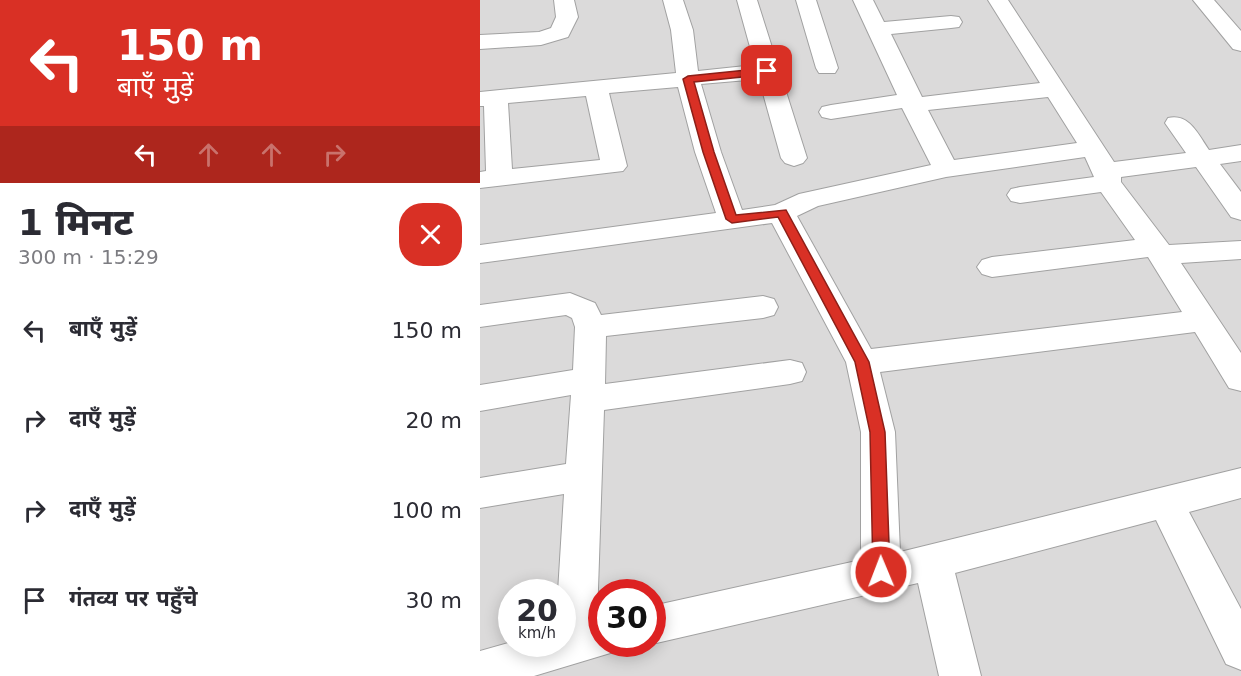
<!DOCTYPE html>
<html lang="hi">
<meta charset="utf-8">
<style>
body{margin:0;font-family:"DejaVu Sans","Noto Sans Devanagari",sans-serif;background:#f7f7f7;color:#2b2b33;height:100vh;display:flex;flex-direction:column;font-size:22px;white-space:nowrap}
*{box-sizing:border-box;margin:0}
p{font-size:20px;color:#7c7c81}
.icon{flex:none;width:33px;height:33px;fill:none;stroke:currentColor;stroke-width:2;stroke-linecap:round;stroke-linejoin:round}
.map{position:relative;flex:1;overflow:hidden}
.drawer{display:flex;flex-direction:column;background:#fff;width:480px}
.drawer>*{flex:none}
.hud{background:#d93025;color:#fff;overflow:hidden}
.speed{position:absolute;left:18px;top:579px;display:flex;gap:12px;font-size:30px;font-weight:700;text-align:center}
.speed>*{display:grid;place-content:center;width:78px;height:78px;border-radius:50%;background:#fff;box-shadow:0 3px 15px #0003;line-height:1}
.speed small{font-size:15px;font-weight:400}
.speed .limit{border:9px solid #d22;background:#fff;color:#111}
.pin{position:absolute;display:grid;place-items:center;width:51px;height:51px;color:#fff;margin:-26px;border-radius:12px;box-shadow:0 3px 9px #0006}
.me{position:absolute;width:66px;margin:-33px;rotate:359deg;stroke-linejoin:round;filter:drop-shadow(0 0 4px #0008)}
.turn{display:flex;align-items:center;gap:21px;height:126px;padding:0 18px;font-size:27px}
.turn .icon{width:78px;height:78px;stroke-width:2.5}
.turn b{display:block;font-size:42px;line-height:51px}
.lanes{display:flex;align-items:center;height:57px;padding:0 18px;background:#0003;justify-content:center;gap:30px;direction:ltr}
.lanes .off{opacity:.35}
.round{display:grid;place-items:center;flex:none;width:63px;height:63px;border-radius:24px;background:#f7f7f7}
.headline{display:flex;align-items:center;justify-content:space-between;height:102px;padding:0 18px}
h1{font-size:36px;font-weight:800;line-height:45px}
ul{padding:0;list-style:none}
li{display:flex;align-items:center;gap:18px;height:90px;padding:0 18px}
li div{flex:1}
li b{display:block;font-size:22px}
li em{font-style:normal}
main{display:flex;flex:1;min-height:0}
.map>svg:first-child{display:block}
.residential{fill:#dbdada;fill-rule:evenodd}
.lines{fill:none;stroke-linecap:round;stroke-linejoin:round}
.minor-casing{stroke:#a1a1a1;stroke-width:2}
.minor{fill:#fff;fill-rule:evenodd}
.route{fill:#d93025;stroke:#8d1f18;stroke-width:1.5}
</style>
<main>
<section class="drawer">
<div class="hud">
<div class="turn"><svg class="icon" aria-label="left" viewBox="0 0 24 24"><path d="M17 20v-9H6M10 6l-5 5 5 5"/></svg><div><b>150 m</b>बाएँ मुड़ें</div></div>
<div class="lanes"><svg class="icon" aria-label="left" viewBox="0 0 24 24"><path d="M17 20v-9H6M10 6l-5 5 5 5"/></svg><svg class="icon off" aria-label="ahead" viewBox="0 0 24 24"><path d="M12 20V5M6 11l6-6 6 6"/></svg><svg class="icon off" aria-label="ahead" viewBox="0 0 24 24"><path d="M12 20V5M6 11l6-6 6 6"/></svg><svg class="icon off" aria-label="right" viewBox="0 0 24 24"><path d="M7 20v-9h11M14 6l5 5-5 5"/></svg></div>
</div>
<div class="headline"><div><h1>1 मिनट</h1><p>300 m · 15:29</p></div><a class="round" style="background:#d93025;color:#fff"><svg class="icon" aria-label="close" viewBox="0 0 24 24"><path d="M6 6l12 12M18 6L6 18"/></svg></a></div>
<ul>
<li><svg class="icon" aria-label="left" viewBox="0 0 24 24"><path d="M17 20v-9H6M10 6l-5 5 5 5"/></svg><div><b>बाएँ मुड़ें</b></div><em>150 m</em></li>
<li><svg class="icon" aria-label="right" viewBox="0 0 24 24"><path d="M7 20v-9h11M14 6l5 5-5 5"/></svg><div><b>दाएँ मुड़ें</b></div><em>20 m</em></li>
<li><svg class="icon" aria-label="right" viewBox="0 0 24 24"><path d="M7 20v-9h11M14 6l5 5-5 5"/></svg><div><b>दाएँ मुड़ें</b></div><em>100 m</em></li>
<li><svg class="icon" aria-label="arrive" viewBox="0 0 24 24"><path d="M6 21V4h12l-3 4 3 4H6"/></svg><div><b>गंतव्य पर पहुँचे</b></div><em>30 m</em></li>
</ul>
</section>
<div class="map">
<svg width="761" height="676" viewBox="0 0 761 676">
<rect width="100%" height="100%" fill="#ede9e4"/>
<path class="residential" d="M0 0H761V676H0ZM32 592H82V644H32ZM122 592H172V644H122Z"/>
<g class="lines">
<defs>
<path id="minor" d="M74 0H94L98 17 88 37 61 45 0 49V35L59 32 71 28 76 17Z
M183 0H203L213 30 218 71 275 65 257 0H277L327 158 323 163 314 166 305 163 301 158 279 79 221 84 241 152 262 210 295 205 319 194 451 165 422 108 351 119 342 117 339 112 342 107 351 105 417 95 373 0H393L404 22 471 16 479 17 482 22 479 27 471 28 411 34 442 97 560 83 508 0H528L634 162 706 153 685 123 688 118C709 113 718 134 729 150L761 145V161L740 164 761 192V220L751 217 716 167 641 177V182L689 245 761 241V259L701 263 761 353V391L749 388 715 332 400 372 415 432 420 552 761 468V498L709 512 761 609V670L746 664 676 520 475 573 501 676H459L438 583 172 644H171L172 606 381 560V432L366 362 292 223 0 263V245L236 213 215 152 198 87 129 93 147 166 143 171 0 188V172L6 171 4 106H0V92L196 73 191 30ZM106 96 120 160 32 169 28 103ZM568 97 597 143 474 160 448 110ZM605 157 614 177 540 187 531 189 527 195 531 201 540 203 621 192 655 240 512 257 502 260 497 267 502 274 512 277 668 257 702 312 391 349 317 216 338 206 466 177Z
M316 0H336L358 68 355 73H339L336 68Z
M713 0H734L761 31V51L753 49Z
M90 293 115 303 121 315 283 296 294 299 298 307 294 315 283 318 126 336 125 384 310 360 322 363 326 372 322 381 310 384 124 410 117 619 122 618V644H140L137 651 54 676H0V651L32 642 82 644V592H78L84 494 0 508V478L86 464 91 395 0 411V385L93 370 95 327 92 318 86 315 0 327V305Z"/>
</defs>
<use href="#minor" class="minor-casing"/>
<use href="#minor" class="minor"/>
</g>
<path class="route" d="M287 68 290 69V74L214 82 234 152 256 215 306 210 389 362 405 432 410 572 407 577 401 580 395 577 393 572 390 432 375 362 298 217 252 223 246 219 223 152 203 79 208 76Z"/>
</svg>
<div class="speed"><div>20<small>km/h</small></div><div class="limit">30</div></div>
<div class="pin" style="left:287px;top:71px;background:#d93025"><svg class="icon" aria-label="arrive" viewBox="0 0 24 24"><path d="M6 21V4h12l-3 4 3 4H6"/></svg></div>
<svg class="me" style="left:401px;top:572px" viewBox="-20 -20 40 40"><circle r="17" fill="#d93025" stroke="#fff" stroke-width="3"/><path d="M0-11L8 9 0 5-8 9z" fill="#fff"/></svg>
</div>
</main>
